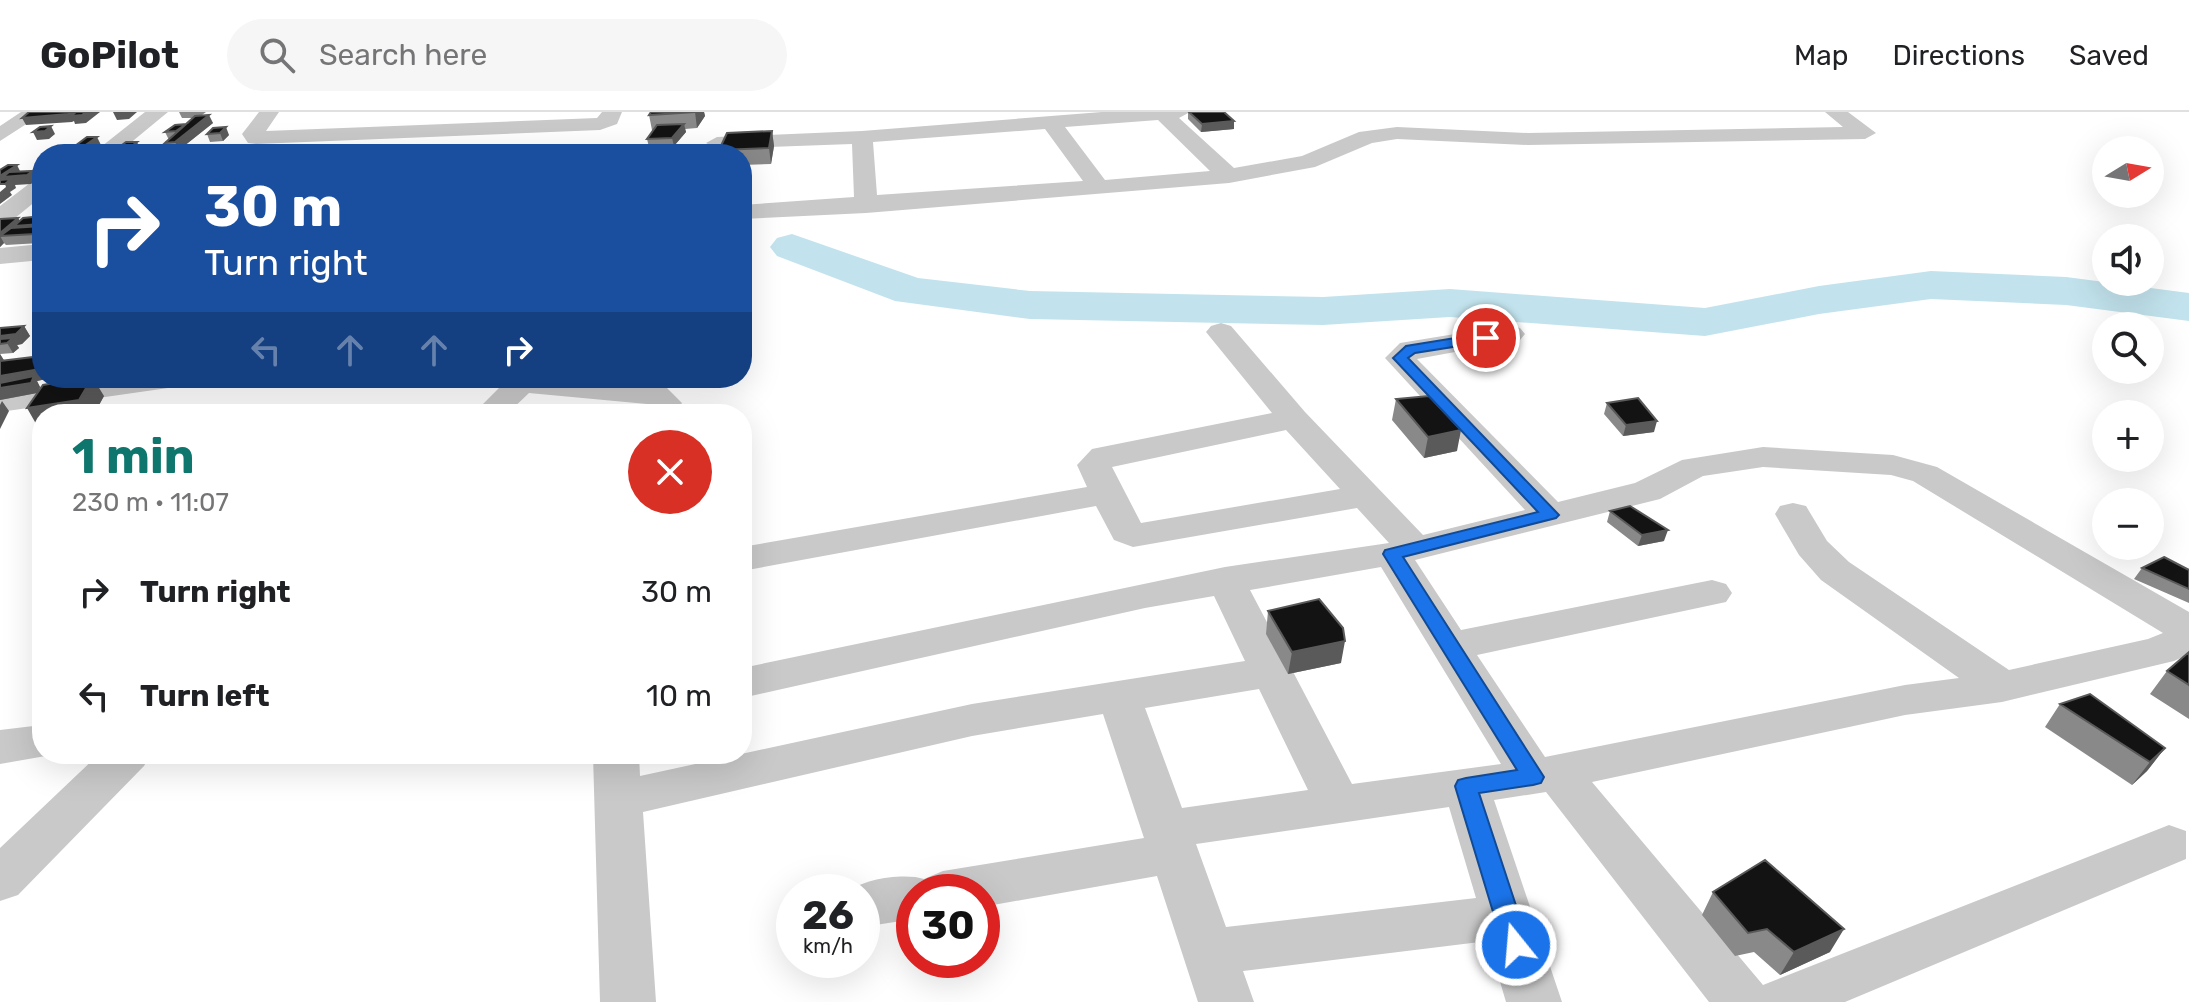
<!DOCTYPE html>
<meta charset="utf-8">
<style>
body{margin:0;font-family:Rubik,sans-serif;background:#f6f6f6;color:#202124;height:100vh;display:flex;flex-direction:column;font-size:30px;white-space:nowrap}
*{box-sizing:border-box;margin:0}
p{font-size:26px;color:#757577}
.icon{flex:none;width:44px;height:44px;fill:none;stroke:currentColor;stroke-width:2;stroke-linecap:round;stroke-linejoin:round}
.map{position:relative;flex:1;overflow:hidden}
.sheet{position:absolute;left:32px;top:292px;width:720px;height:360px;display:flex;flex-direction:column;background:#fff;border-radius:32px;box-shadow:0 8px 32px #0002}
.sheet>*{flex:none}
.banner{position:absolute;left:32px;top:32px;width:720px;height:244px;border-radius:32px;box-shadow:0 8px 32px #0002;background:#1a4fa0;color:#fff;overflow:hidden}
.needle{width:52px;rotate:79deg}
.tools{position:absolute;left:2092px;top:24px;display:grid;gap:16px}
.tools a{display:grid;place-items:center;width:72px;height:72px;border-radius:50%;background:#fff;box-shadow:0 8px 32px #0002;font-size:40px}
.speed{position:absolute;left:776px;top:762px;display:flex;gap:16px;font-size:40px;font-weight:700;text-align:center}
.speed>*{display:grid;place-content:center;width:104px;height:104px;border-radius:50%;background:#fff;box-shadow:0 8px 32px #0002;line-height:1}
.speed small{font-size:20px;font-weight:400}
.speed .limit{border:12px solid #d22;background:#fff;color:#111}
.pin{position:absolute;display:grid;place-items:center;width:68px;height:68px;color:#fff;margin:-34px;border:4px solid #fff;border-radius:50%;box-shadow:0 2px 8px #0007}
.me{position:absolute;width:88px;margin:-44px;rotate:343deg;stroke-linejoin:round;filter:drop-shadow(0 0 6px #0008)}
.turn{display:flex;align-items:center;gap:28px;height:168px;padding:0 40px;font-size:36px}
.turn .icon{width:104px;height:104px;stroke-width:2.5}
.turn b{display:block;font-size:56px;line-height:68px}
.lanes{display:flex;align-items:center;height:76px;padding:0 40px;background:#0003;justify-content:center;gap:40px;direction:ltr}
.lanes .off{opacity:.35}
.round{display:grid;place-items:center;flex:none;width:84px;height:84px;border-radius:42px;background:#f6f6f6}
.summary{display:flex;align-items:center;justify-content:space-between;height:136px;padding:0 40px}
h1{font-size:48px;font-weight:700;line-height:60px;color:#0f766e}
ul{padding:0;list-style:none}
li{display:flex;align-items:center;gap:24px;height:104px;padding:0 40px}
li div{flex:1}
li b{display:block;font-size:30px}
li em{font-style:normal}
header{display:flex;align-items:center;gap:48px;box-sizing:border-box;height:112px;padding:0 40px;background:#fff;border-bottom:2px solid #e0e0e0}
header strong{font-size:38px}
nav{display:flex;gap:44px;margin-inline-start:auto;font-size:28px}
.search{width:560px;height:72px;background:#f6f6f6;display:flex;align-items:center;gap:20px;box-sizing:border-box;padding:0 28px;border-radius:44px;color:#757577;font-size:30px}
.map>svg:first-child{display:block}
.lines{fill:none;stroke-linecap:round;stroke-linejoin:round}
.river{fill:#c2e3ed;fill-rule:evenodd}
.minor{fill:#c9c9c9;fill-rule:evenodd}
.wall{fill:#898989}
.shaded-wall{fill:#5a5a5a}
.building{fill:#131313;stroke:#5a5a5a;stroke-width:2}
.route{fill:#1a73e8;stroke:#114b97;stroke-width:2}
</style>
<header>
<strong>GoPilot</strong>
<div class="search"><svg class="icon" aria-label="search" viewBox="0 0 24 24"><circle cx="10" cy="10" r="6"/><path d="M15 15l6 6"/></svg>Search here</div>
<nav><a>Map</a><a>Directions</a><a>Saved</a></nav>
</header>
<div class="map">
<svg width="2189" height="890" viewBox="0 0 2189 890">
<rect width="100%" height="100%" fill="#fff"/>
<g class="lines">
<path class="river" d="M792 122 918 166 1030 179 1323 185 1450 177 1705 196 1819 174 1931 159 2066 165 2189 181V209L2066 193 1931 187 1819 202 1705 224 1450 205 1323 213 1030 207 895 189 777 144 770 135 777 126Z"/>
<path class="minor" d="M21 0H45L0 29V14Z
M145 0H168L117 42H92Z
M259 0H279L266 19 597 6 602 0H622L617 12 600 18 256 32 248 31 242 22Z
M1102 0H1190L1179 6 1234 56 1302 44 1359 20 1397 15 1528 21 1843 15 1825 0H1848L1876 21 1865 27 1528 33 1397 27 1372 31 1315 55 1229 71 866 101 742 107V93L854 85 852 32 717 37 706 31 717 25 862 19ZM1158 8 1210 59 1105 68 1065 15ZM1045 17 1083 69 877 83 873 30Z
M42 66V84L9 111 0 113V94L34 68Z
M42 132V148L0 152V136Z
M1221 211 1231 214 1305 300 1423 423 1525 398 1385 246 1400 231 1510 213 1520 216 1525 222 1520 228 1417 247 1558 390 1635 371 1682 348 1763 335 1893 343 1937 355 2189 500V542L2174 549 2002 590 1905 603 1592 670 1763 873 2169 713 2186 719V747L1845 890H1709L1546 680 1494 688 1562 890H1506L1488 829 1243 859 1254 890H1198L1157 764 982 795V780H914V807L869 814 862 811V780H849C863 766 906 761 924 767L943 759 1144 726 1103 602 972 624 643 700 656 890H600L593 642H639L640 664 972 592 1245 549 1214 484 1145 496 742 586V556L1225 455 1389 431 1357 396 1133 435 1114 428 1096 394 742 459V435L1087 375 1077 353 1092 337 1272 301 1206 220 1211 214ZM1286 318 1340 377 1141 411 1112 355ZM1763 355 1891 363 1913 369 2163 521 2148 527 2009 558 1849 450 1827 429 1806 394 1793 391 1780 394 1775 402 1799 443 1821 468 1959 566 1905 573 1545 645 1477 543 1726 490 1732 481 1726 472 1712 468 1461 518 1415 448 1660 387 1703 364ZM1381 455 1501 652 1352 672 1250 478ZM1259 577 1308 678 1182 696 1145 596ZM1449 695 1476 786 1226 815 1196 732Z
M107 266H190L186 273 175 275 0 300V280Z
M509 266H571L656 274 667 276 682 291 674 302H642L647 292 529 281 507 302H473Z
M42 613V642H57L0 652V618Z
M99 642H151L144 654 18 783 0 789V736Z"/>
</g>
<path class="wall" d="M179 0H206L202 3 213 11 179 38 169 39 165 31 169 28 165 20 186 12 193 6H182Z
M651 0H704L705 4 697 16 685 17 686 20 674 34 649 35 647 27 654 18H652L649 3Z
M1188 0H1224L1234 17 1201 20 1188 7Z
M213 16 229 23 223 29 210 30 207 22Z
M772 19 774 34 771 52 742 53V42H720L719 38Z
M141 38 136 42H116L114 39Z
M42 104 40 131 6 133 4 131 0 135V107L18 106 20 109Z
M24 214 30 224 22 232 17 233 19 236 13 241 0 242 4 248 46 267 37 269 40 275 38 280 104 284 94 302H42L39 317 37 281 0 288V216Z
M1396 287 1457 339 1424 346 1392 308Z
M1607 291 1654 320 1623 324 1604 302Z
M1610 399 1664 429 1638 434 1607 410Z
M2142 456 2189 458V491L2134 467Z
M1268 499 1341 551 1288 562 1266 522Z
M2189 540V607L2150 582 2167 559Z
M2060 592 2165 636 2147 659 2132 673 2045 615Z
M1713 780 1830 840 1780 863 1754 840 1735 844 1702 803Z"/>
<path class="shaded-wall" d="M34 0H100L86 11 75 12 74 9 72 10 26 13 22 6Z
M113 0H137L129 7 117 8Z
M695 0H704L705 4 697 16Z
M209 3 213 11 179 38 175 30Z
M1234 9V17L1201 20 1202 12Z
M684 12 686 20 674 34 672 26Z
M51 14 55 22 49 27 37 28 33 20Z
M226 15 229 23 223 29 220 21Z
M772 19 774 34 771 52 769 36Z
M97 25 101 33 88 42H68L67 40Z
M137 30 141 38 136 42H127L125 39Z
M17 53 21 61 33 59 37 67 31 72 15 73 16 76 10 80 12 83 0 92V80L6 75 5 72 0 70V64Z
M18 106 22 113 42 112V129L40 131 35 122 0 124 4 131 0 135V121Z
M24 214 30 224 22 232 17 233 19 236 13 241 7 231 0 232V224Z
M0 242 6 252 42 254V266H47L46 267 37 269 40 275 37 281 0 288Z
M92 266H93L104 284 94 302H42V316L39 317 27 296Z
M2 289 9 299 0 317V293Z
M1657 309 1654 320 1623 324 1626 313Z
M1461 318 1457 339 1424 346 1428 325Z
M1668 418 1664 429 1638 434 1642 423Z
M1345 529 1341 551 1288 562 1292 540Z
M2165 636 2147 659 2132 673 2150 650Z
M1844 817 1830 840 1780 863 1794 840Z"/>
<path class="building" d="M29 0H71L68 2 22 6Z
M76 0H86L82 3 71 4Z
M651 0H695L649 3Z
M1189 0H1224L1234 9 1202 12Z
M209 3 175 30 165 31 195 4Z
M186 12 176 19 165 20 175 13Z
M684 12 672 26 647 27 657 13Z
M51 14 45 19 33 20 40 15Z
M226 15 220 21 207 22 213 16Z
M772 19 769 36 719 38 727 21Z
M87 25H97L77 39 67 40Z
M126 30H137L125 39H114Z
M8 53H17L0 64V58Z
M33 59 27 63 3 65 9 60Z
M11 67 5 72H0V68Z
M42 104V112L14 114 23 106Z
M18 106 0 121V107Z
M42 114V116L35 122 0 124 11 116Z
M24 214 16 222 0 224V216Z
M13 226 7 231 0 232V227Z
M42 244V254L40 257 0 264V249Z
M34 264 31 271 0 276V271Z
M84 266H92L79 288 27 296 43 273Z
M1429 284 1461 318 1428 325 1396 287Z
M1638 286 1657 309 1626 313 1607 291Z
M1630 394 1668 418 1642 423 1610 399Z
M2164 445 2189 458V477L2142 456Z
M1319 487 1343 516 1345 529 1292 540 1268 499Z
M2189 540V573L2167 559Z
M2090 582 2165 636 2150 650 2060 592Z
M1765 748 1844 817 1794 840 1767 817 1748 821 1713 780Z"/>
<path class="route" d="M1486 221 1493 226 1491 229 1415 241 1408 246 1559 403 1556 406 1403 445 1544 665 1541 671 1533 673 1479 681 1529 833 1525 841 1516 845 1507 841 1503 833 1455 674 1458 668 1466 666 1517 658 1383 442 1385 438 1538 400 1393 246 1406 234Z"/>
</svg>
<div class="tools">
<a><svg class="needle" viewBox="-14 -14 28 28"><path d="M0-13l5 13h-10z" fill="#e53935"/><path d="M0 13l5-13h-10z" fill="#757577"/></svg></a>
<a><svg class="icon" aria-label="sound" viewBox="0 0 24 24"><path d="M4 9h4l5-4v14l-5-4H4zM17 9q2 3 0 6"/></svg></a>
<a><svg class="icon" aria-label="search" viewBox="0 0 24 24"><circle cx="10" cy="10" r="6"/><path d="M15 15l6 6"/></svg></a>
<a>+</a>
<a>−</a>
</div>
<div class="speed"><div>26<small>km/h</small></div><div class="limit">30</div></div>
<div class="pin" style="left:1486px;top:226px;background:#d93025"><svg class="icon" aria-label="arrive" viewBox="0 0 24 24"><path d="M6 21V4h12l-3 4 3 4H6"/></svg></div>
<svg class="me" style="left:1516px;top:833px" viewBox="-20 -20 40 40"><circle r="17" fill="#1a73e8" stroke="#fff" stroke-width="3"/><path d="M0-11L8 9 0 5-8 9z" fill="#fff"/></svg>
<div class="banner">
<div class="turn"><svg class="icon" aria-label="right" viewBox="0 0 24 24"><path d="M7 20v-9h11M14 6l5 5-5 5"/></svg><div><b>30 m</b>Turn right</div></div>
<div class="lanes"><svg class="icon off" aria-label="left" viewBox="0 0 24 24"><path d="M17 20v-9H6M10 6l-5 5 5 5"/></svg><svg class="icon off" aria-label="ahead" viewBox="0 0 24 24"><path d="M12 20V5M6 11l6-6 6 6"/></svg><svg class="icon off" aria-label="ahead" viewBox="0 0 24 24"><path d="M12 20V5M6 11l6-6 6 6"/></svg><svg class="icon" aria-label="right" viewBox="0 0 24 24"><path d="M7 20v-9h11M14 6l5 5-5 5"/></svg></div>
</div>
<section class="sheet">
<div class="summary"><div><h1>1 min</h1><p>230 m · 11:07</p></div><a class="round" style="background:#d93025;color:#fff"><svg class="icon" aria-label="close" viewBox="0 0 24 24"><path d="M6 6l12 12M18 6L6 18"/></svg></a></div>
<ul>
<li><svg class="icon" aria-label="right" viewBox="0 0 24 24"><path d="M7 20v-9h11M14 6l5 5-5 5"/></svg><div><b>Turn right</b></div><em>30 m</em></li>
<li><svg class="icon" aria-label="left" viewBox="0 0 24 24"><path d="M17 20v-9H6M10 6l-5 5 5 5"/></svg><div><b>Turn left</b></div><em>10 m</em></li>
</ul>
</section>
</div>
